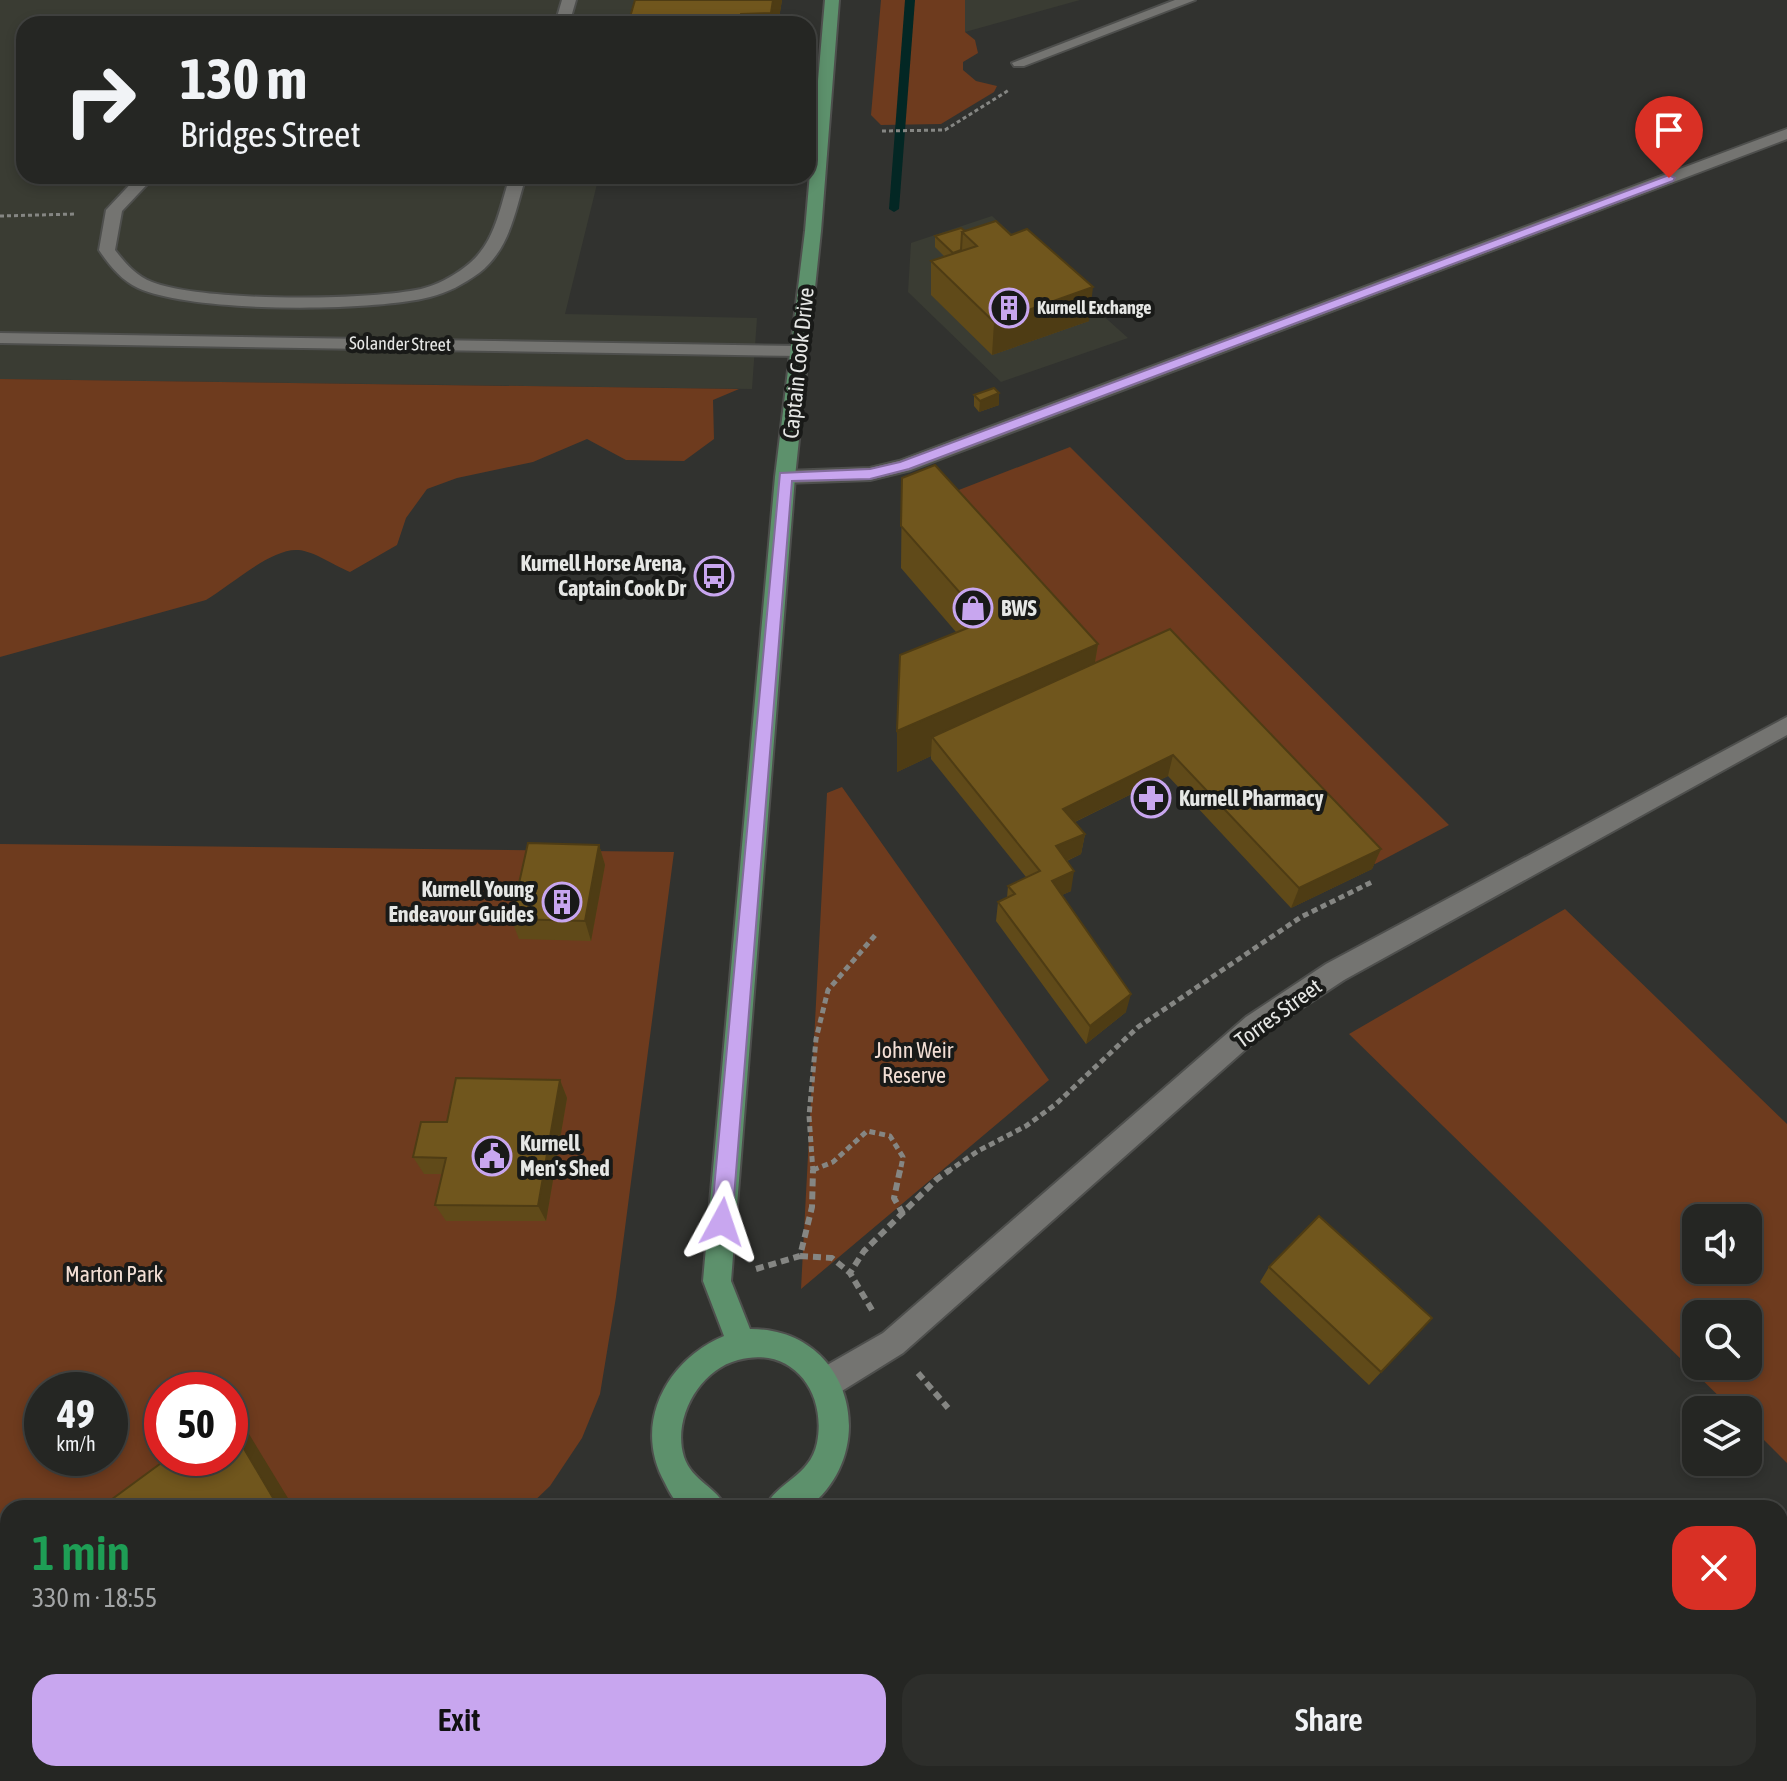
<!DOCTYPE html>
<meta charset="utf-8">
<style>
body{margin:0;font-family:"Asap Condensed",sans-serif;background:#2d2e2b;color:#f1f3f6;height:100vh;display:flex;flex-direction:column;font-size:30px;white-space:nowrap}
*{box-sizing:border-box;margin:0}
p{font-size:26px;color:#a3a5a6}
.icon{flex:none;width:44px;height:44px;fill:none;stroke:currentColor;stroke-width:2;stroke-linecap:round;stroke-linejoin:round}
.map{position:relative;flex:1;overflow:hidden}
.side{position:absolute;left:0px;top:1500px;width:1788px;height:282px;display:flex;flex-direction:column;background:#252623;border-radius:24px 24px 0 0;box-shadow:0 4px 12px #0003,0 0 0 2px #424341}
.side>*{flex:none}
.banner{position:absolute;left:16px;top:16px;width:800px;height:168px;border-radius:24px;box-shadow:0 4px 12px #0003,0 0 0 2px #424341;background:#252623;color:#f1f3f6;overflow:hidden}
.fabs{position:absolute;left:1682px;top:1204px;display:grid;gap:16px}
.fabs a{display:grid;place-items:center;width:80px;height:80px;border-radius:16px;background:#252623;box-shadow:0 4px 12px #0003,0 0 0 2px #424341;font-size:40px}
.speed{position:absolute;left:24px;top:1372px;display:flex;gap:16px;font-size:40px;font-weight:700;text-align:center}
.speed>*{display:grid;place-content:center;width:104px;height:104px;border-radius:50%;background:#252623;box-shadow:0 4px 12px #0003,0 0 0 2px #424341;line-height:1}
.speed small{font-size:20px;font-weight:400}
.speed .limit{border:12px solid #d22;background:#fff;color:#111}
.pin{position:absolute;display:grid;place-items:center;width:68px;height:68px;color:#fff;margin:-82px -34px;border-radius:50% 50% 50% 0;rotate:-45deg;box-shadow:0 0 8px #0007}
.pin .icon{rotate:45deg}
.me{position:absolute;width:88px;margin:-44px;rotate:5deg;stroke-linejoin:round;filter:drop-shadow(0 0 6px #0008)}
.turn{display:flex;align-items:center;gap:28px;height:168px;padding:0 32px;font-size:36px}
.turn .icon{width:104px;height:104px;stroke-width:2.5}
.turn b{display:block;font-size:56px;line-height:68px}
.round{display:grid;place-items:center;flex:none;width:84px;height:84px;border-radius:24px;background:#2d2e2b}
.head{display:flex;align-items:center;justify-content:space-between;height:136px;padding:0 32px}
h1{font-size:48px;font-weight:600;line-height:60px;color:#1e9e55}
.cta{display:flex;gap:16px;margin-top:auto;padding:16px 32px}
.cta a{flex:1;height:92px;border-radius:24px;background:#c8a6ef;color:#111;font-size:32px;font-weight:600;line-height:92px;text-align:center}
.cta a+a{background:#2d2e2b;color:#f1f3f6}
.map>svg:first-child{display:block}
.built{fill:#3a3c33}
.green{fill:#6e3b1e;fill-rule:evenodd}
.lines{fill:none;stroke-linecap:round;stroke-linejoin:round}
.stream{fill:#032724;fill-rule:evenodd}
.minor-casing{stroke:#4e4f4d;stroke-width:4}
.major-casing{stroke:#4e4f4d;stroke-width:4}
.path-far2{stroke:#858683;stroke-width:3;stroke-dasharray:4 3;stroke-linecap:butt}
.path-far1{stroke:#858683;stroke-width:5;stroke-dasharray:6 4;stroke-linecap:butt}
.path{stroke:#858683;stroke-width:6;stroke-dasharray:8 5;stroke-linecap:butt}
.minor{fill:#747471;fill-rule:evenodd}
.major{fill:#5d916c;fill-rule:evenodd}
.wall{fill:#604a19}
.shaded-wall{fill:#4e3c14}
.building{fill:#70561d;stroke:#4e3c14;stroke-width:2}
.route{fill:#c8a6ef;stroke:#826c9b;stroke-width:2}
.labels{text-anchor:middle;stroke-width:8;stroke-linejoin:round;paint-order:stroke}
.far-poi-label{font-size:18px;font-weight:bold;fill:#e6e7e5;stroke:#191a18;text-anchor:start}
.far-street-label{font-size:18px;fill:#e6e7e5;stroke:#191a18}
.street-label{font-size:22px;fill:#e6e7e5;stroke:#191a18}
.poi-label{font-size:22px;font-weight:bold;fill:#e6e7e5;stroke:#191a18;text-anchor:start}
.park-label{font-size:22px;fill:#f3dfd5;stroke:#191a18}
</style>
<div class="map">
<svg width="1787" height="1781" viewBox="0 0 1787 1781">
<rect width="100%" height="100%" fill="#31322f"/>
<path class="built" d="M0 0H644L638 24H24V176H599L565 314 757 318 752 389 0 379Z
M965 0H1080L965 32Z
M992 216 1128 338 1001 382 908 292 911 243Z"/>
<path class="green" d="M881 0H965V32L975 40 978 53 963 62V70L976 81 997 86 994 92 941 124 881 125 871 115Z
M0 379 739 389 713 400 714 439 684 461 626 460 587 439 533 462 457 478 427 489 406 518 397 545 350 572C335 566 314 551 298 550 271 548 230 586 206 600L0 657Z
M1070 447 1449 825 1375 864 1162 641 1087 671 933 500Z
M842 787 1049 1080 801 1289 827 793Z
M0 844 674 852 616 1297 600 1394 582 1438 550 1486 527 1508H8V1774H219L210 1781H0ZM42 1390H110V1458H42ZM162 1390H230V1458H162Z
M1565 909 1787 1124V1463L1748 1424V1410H1733L1349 1034ZM1696 1218H1748V1270H1696ZM1696 1314H1748V1366H1696Z"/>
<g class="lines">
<path class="stream" d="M905 0H915L899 209 894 212 889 209Z"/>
<defs>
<path id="minor" d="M562 0H576L569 24H555Z
M1175 0H1195L1024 66H1014L1012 63Z
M1787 129V139L911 470 870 480 785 483 775 477 785 471 870 468 899 461Z
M138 176 154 177 122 211 115 250C125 263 136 276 152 282 204 302 365 301 421 289 437 285 452 277 465 267 495 245 499 210 510 176H526C515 211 510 249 479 273 464 284 447 293 430 297 371 312 192 313 138 288 121 280 109 265 99 250L106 210Z
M0 333 800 346 809 351 800 356 0 343Z
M1787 717V735L1344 980 1264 1033 903 1353 837 1394 826 1398 815 1394 811 1383 815 1372 883 1333 1246 1017 1326 964Z"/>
<path id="major" d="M825 0H839L821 231 795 477 731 1281 750 1329C850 1328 883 1449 808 1508H765C776 1482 810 1477 817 1443 827 1392 792 1345 738 1360 699 1370 672 1419 684 1457 692 1481 717 1487 726 1508H683C674 1501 670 1493 665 1483 632 1425 666 1360 724 1336L703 1281 775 477 805 231Z
M375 1774H414L411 1781H372Z"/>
</defs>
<use href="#minor" class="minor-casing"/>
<use href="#major" class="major-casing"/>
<path class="path-far2" d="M882 131 945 130 1009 90
M178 177 480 181
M0 216 77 214"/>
<path class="path-far1" d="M813 1170 833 1162 867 1131 890 1136 903 1157 900 1172
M813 1172 809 1116 816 1039 828 990 877 933
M947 1172 978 1151 1026 1126 1056 1104 1138 1027 1301 917 1374 881"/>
<path class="path" d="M900 1170 894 1198 903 1214
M800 1256 832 1258 850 1273
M756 1269 800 1256 812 1207 813 1170
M872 1310 850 1273 864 1251 937 1179 950 1170
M918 1373 948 1408"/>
<use href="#minor" class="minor"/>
<use href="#major" class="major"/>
</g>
<path class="wall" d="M635 0H782L778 24H628Z
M965 231 1089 321 992 355 931 295V261L945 257 935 247V236Z
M974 395 999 405 979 412 974 406Z
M902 478 1098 644 1095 663 1381 849 1372 869 1291 908 1168 776 1075 822 1085 834 1081 854 1067 861 1071 891 1062 895 1126 1012 1086 1044 996 921 998 902 1007 898 1008 886 1026 877 931 759V756L897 772V731L956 632 901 568Z
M599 845 605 865 591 941 519 939 511 919Z
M560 1080 567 1098 546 1221H446L435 1205 442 1174H424L413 1157 447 1122Z
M1269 1267 1432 1318 1369 1385 1260 1282Z"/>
<path class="shaded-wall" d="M773 0H782L778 24H772L771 13Z
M1093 287 1089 321 992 355 994 322Z
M999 393V405L979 412 980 401Z
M1098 644 1091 685 932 737 931 756 897 772V731Z
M1173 755 1168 776 1060 829 1063 809Z
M1085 834 1081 854 1053 867 1056 846Z
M599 845 605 865 591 941 585 921Z
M1381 849 1372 869 1291 908 1299 888Z
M1074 871 1071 891 1049 901 1052 881Z
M1131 994 1126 1012 1086 1044 1090 1026Z
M560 1080 567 1098 546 1221 538 1206Z
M230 1420 249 1434 294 1508H279L230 1425Z
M53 1774H94L85 1781H58L46 1779Z"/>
<path class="building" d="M635 0H773L771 13 741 14 739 24H628Z
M996 221 1011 235 1027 229 1093 287 994 322 931 261 977 246 962 232Z
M961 228 965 231 962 232 961 250 953 253 935 236Z
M994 388 999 393 980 401 974 395Z
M935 465 1098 644 897 731 900 655 985 621 901 526 902 478Z
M1170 629 1381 849 1299 888 1173 755 1063 809 1085 834 1056 846 1074 871 1052 881 1131 994 1090 1026 998 902 1015 894 1008 886 1040 871 932 737Z
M528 843 599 845 585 921 511 919Z
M456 1078 560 1080 538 1206 435 1205 446 1158 413 1157 421 1122H447Z
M1319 1216 1432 1318 1381 1372 1269 1267Z
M230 1425 279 1508H100L168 1458H230Z
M8 1653V1692L0 1673V1659Z
M43 1774H53L46 1779Z"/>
<path class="route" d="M1669 175 1675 178 1673 181 909 469 870 479 792 481 732 1222 729 1229 722 1232 714 1229 711 1222 780 473 870 469 900 462Z"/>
<defs>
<symbol id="building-ring" viewBox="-11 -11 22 22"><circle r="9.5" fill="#191a18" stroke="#c8a6ef" stroke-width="1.5"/><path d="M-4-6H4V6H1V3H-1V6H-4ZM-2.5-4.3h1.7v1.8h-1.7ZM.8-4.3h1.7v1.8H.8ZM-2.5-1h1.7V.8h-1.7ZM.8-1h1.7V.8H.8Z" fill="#c8a6ef"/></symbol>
<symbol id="bus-ring" viewBox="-11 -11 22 22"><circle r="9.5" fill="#191a18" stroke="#c8a6ef" stroke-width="1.5"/><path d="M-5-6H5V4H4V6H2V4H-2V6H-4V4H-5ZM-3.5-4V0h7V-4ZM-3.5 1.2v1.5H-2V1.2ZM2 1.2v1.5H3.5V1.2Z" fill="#c8a6ef"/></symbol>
<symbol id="shop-ring" viewBox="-11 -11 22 22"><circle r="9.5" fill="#191a18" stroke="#c8a6ef" stroke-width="1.5"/><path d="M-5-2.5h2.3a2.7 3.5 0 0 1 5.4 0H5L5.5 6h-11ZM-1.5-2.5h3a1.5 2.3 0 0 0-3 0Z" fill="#c8a6ef"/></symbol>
<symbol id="pharmacy-ring" viewBox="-11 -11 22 22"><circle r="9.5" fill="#191a18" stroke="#c8a6ef" stroke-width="1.5"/><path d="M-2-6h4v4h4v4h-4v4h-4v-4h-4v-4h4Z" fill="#c8a6ef"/></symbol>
<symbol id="civic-ring" viewBox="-11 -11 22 22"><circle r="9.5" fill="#191a18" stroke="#c8a6ef" stroke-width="1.5"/><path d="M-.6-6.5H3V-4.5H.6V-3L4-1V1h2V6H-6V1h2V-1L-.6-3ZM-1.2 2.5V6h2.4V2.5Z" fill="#c8a6ef"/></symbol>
</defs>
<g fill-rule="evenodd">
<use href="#building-ring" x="987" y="286" width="44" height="44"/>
<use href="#bus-ring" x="692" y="554" width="44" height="44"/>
<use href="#shop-ring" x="951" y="586" width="44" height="44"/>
<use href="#pharmacy-ring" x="1129" y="776" width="44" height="44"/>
<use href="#building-ring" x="540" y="880" width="44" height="44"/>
<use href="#civic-ring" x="470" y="1134" width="44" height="44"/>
</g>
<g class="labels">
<g class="far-poi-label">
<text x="1037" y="314">Kurnell Exchange</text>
</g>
<g class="far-street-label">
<text transform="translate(400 344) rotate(1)" y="6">Solander Street</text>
</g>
<g class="street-label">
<text transform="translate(798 363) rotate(-84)" y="8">Captain Cook Drive</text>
<text transform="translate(1278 1013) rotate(-36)" y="8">Torres Street</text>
</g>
<g class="poi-label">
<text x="686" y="571" text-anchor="end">Kurnell Horse Arena,<tspan x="686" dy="25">Captain Cook Dr</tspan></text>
<text x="1001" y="616">BWS</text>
<text x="1179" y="806">Kurnell Pharmacy</text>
<text x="534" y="897" text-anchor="end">Kurnell Young<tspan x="534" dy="25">Endeavour Guides</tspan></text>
<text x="520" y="1151">Kurnell<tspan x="520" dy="25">Men's Shed</tspan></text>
</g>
<g class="park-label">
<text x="914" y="1058">John Weir<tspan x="914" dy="25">Reserve</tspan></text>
<text x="114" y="1282">Marton Park</text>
</g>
</g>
</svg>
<div class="fabs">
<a><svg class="icon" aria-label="sound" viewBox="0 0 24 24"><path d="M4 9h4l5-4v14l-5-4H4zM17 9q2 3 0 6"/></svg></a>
<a><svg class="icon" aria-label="search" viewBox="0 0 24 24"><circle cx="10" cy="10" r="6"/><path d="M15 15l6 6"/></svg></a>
<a><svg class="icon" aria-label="layers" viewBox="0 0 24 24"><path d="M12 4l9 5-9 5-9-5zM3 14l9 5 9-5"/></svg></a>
</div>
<div class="speed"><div>49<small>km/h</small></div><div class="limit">50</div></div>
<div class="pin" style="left:1669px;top:178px;background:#d93025"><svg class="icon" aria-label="arrive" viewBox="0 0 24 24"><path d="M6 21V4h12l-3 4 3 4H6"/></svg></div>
<svg class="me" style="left:722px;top:1222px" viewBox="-20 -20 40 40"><path d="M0-17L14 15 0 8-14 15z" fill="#c8a6ef" stroke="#fff" stroke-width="4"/></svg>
<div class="banner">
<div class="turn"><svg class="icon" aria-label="right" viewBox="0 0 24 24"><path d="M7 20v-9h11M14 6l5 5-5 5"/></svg><div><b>130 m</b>Bridges Street</div></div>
</div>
<section class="side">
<div class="head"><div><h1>1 min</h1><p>330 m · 18:55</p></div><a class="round" style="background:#d93025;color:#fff"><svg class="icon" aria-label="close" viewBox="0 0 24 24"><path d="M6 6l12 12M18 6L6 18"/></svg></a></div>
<div class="cta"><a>Exit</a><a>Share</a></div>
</section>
</div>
